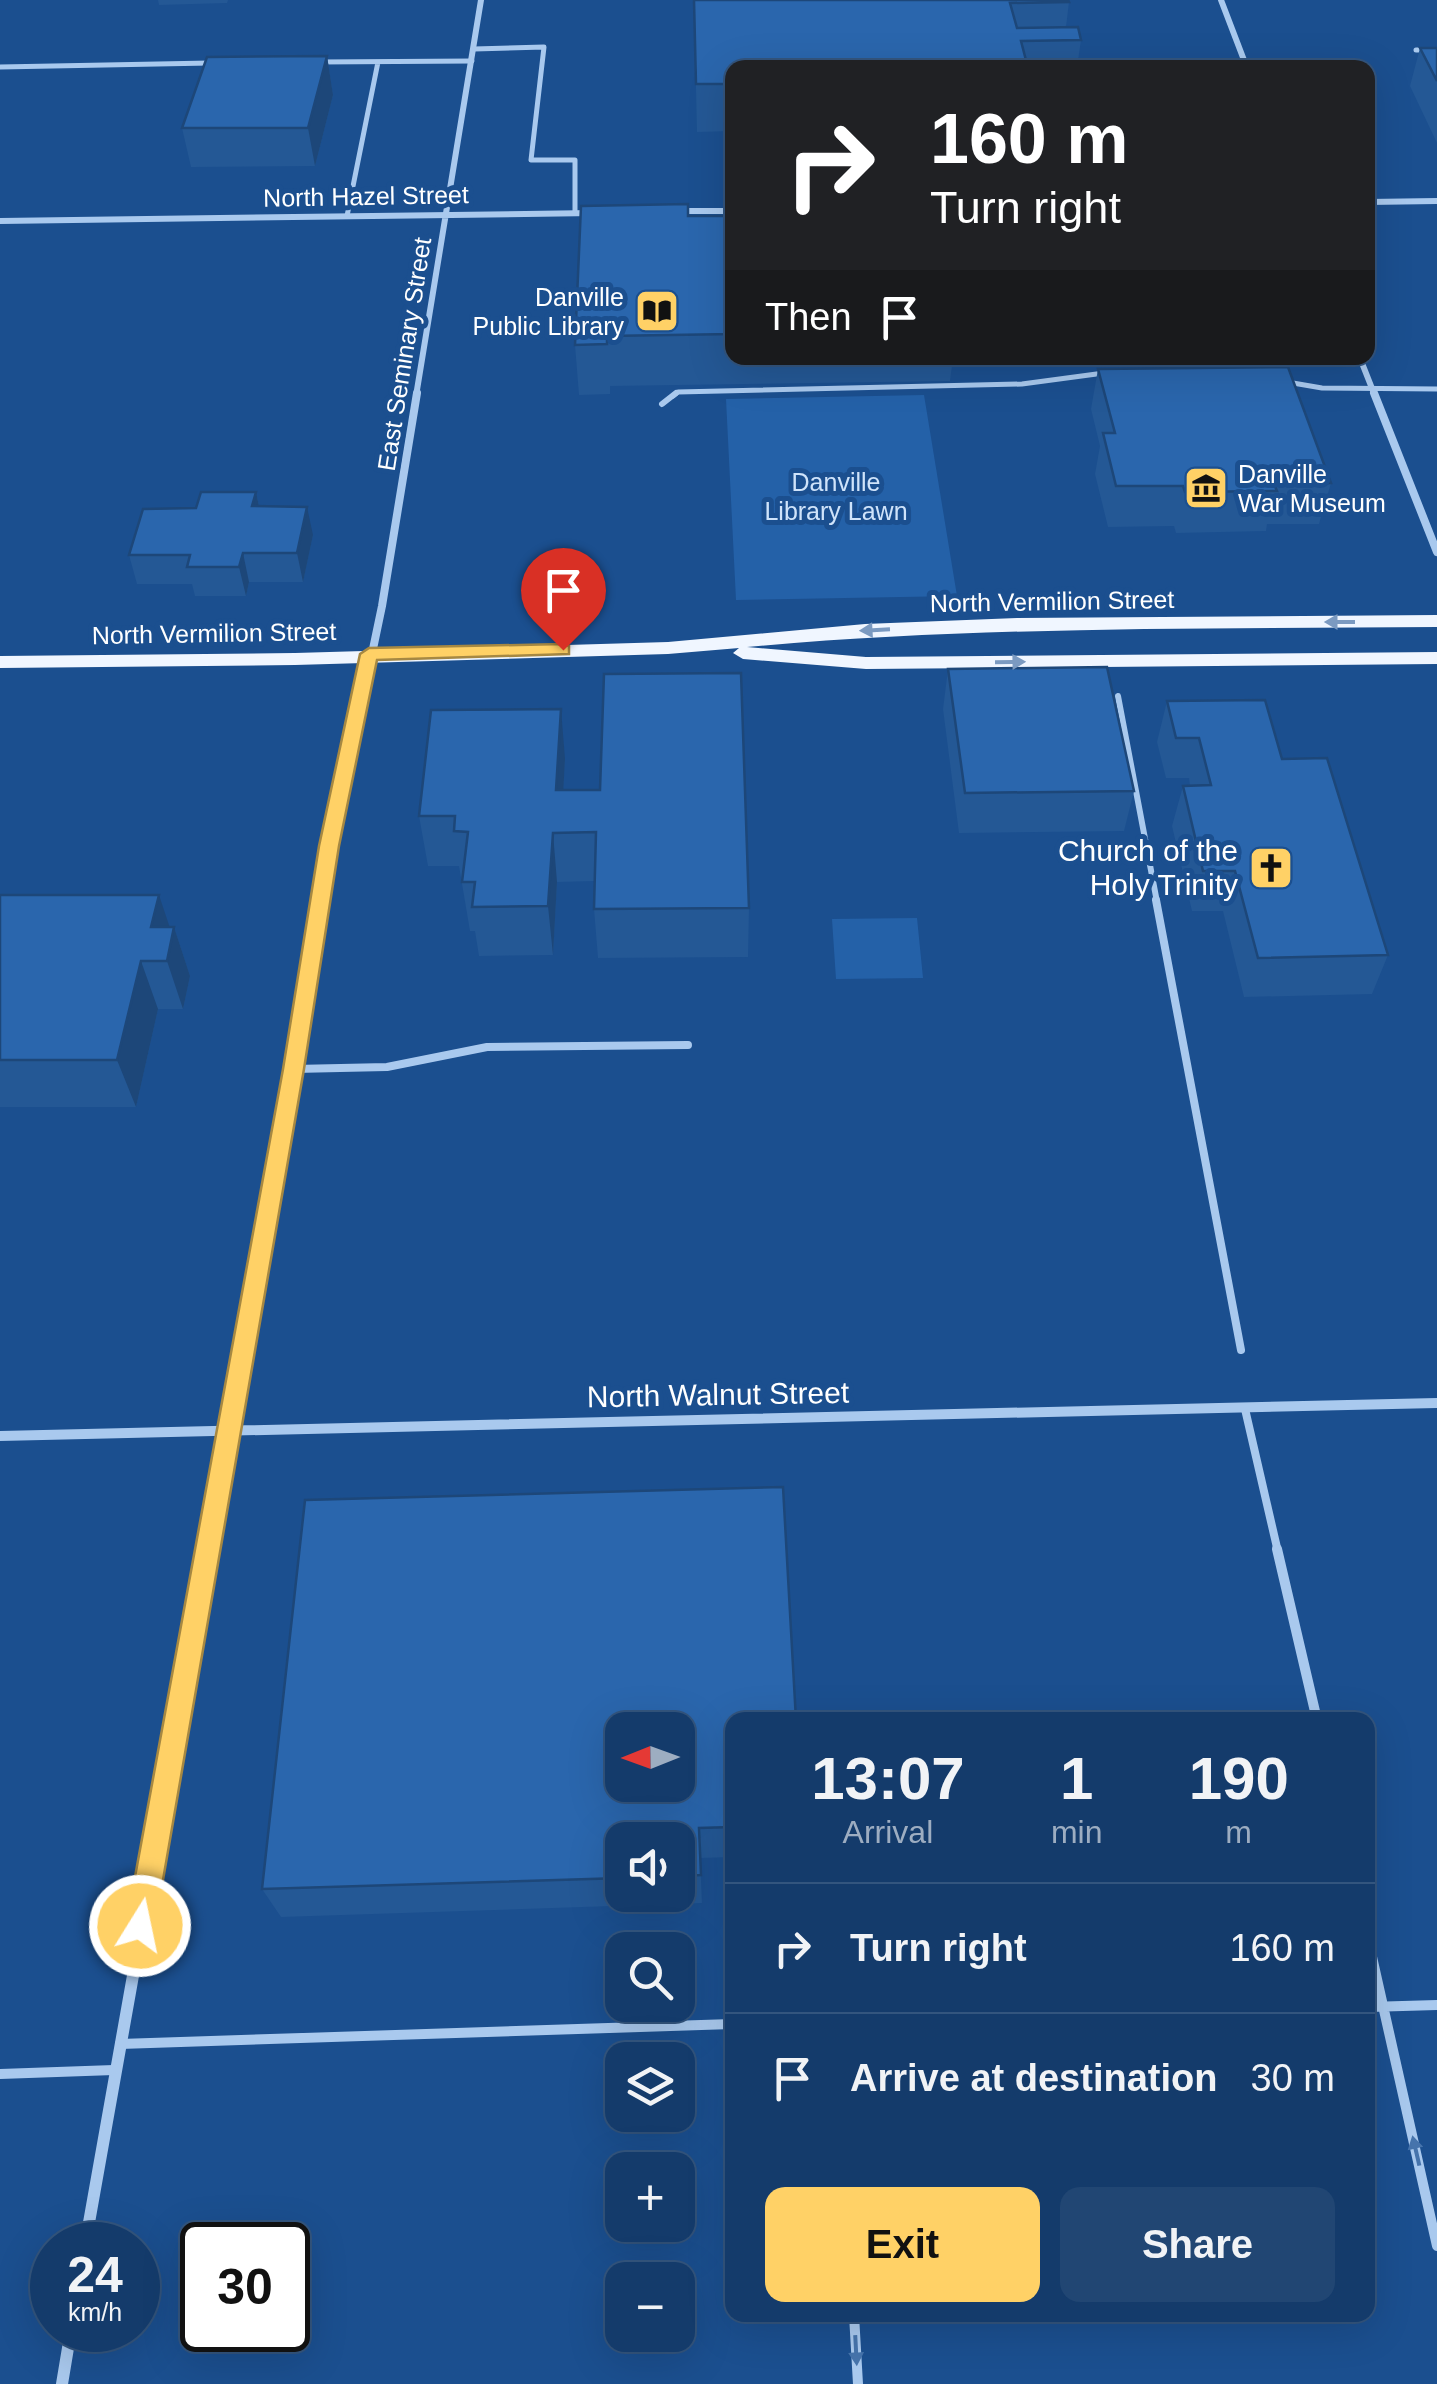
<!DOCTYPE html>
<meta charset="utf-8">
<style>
body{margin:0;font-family:Helvetica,sans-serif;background:#214673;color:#f1f3f6;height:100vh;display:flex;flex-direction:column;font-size:38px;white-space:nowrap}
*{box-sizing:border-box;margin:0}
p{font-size:32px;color:#9dadc1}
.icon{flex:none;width:55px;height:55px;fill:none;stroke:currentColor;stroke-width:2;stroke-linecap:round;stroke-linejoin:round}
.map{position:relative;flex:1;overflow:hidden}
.sheet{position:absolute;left:725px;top:1712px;width:650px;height:610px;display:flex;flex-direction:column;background:#143b6b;border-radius:20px;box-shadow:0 10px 40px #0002,0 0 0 2px #33557e}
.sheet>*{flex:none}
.hud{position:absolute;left:725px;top:60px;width:650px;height:305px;border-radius:20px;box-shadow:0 10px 40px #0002,0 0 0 2px #33557e;background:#202124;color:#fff;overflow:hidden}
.needle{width:65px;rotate:269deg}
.tools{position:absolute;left:605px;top:1712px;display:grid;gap:20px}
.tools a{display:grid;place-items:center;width:90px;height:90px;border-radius:20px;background:#143b6b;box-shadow:0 10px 40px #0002,0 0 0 2px #33557e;font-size:50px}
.speed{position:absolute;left:30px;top:2222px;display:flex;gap:20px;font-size:50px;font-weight:700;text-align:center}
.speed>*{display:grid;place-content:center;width:130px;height:130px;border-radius:50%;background:#143b6b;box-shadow:0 10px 40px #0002,0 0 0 2px #33557e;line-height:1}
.speed small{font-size:25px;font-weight:400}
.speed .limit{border:5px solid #111;border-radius:15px;background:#fff;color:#111}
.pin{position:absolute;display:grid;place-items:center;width:85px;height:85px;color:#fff;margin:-102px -42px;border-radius:50% 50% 50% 0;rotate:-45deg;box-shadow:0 0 10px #0007}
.pin .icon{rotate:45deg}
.me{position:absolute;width:110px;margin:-55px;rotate:10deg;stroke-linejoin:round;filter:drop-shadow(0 0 8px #0008)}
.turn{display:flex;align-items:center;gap:35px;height:210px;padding:0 40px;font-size:45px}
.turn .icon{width:130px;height:130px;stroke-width:2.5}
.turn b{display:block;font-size:70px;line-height:85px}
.then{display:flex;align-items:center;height:95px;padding:0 40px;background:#0003;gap:20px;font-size:38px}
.eta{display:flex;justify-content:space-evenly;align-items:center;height:170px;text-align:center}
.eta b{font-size:60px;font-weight:700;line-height:70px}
.primary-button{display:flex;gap:20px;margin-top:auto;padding:20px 40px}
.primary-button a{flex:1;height:115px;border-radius:20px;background:#ffd166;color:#111;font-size:40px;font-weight:700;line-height:115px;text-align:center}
.primary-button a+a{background:#214673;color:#f1f3f6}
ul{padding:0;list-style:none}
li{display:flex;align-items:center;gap:30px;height:130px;padding:0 40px;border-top:2px solid #33557e}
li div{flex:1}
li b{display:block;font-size:38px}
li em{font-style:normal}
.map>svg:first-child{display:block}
.green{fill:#2461a8}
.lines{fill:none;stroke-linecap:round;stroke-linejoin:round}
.service-far3{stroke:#a9c9ee;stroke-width:5}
.service-far2{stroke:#a9c9ee;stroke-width:6}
.service-far1{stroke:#a9c9ee;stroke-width:8}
.service{stroke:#a9c9ee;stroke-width:10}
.minor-far3{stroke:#a9c9ee;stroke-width:6}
.minor-far2{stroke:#a9c9ee;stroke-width:8}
.minor-far1{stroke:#a9c9ee;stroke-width:10}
.minor{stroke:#a9c9ee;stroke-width:12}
.primary{fill:#f0f6ff;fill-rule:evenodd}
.wall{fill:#245895;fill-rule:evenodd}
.shaded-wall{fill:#1d4779}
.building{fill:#2a66ad;stroke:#1d4779;stroke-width:2.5;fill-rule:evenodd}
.oneway{fill:#7b9ac1}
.oneway2{fill:#4674ac}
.route{fill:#ffd166;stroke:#a68842;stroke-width:2.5}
.labels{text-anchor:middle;stroke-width:10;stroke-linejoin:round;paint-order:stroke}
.far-street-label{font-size:25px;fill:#fff;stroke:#1b4f8f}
.far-poi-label{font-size:25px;fill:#fff;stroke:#1b4f8f;text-anchor:end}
.far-park-label{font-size:25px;fill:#cfe3fa;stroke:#1b4f8f}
.poi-label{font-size:30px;fill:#fff;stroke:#1b4f8f;text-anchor:end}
.street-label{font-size:30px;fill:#fff;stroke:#1b4f8f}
</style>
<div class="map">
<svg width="1437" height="2384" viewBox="0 0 1437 2384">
<rect width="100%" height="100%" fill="#1b4f8f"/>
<path class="green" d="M924 395 957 596 736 600 726 399Z
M917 918 923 978 836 979 832 919Z"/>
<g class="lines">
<path class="service-far3" d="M474 49 544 47 531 160H575V213
M1416 50H1437
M319 62 472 61
M0 67 210 63
M347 216 378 62
M1287 382 1322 388 1437 389
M673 396 678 392 1022 384 1104 373"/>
<path class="service-far2" d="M662 404 676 393
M1118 696 1157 902"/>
<path class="service-far1" d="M1156 900 1241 1350
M294 1069 387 1067 487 1047 688 1045
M1245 1409 1278 1552"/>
<path class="service" d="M1277 1549 1317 1720
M1368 1939 1437 2246
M1368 2007 1437 2005
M120 2044 732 2024
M0 2074 114 2070
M854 2315 858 2384"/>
<path class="minor-far3" d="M1221 0 1247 68
M1368 202 1437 201
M676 211H732
M0 221 594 213
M1360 358 1375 396
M416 396 481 0"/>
<path class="minor-far2" d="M1374 393 1437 552
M320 902 382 606 417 393"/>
<path class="minor-far1" d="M0 1436 1437 1403
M208 1552 321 900"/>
<path class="minor" d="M85 2245 209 1549
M62 2384 71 2330"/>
<path class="primary" d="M1437 615V627C1207 629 977 626 747 647L866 657 1437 652V664L866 669 743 659 733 653 739 648 668 654 295 665 0 668V656L295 653 668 642 865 624 1017 618Z"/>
</g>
<path class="wall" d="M158 0H228L227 3 159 5Z
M694 0 1069 2 1066 27 1081 40 1077 67 732 68V131L697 132Z
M1420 48H1437V143L1410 86Z
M327 56 333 95 315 166 191 167 182 128Z
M688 216H732V358H953L950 381 610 386V394L579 395 575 345Z
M1098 369 1331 483 1319 524H1267L1266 531 1176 533 1174 526 1108 527 1095 474 1100 446 1091 409Z
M256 492 259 506 313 535 303 582H249L246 596H195L192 584H137L129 555 196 508Z
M948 669 1134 791 1124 831 959 833 943 709Z
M1167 701 1282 759 1388 955 1372 994 1244 997 1223 911H1192L1172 826 1183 786H1190L1189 778H1166L1157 742Z
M565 759 563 790 749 908 748 957 598 958 594 909 595 881 557 882 553 955 479 956 475 931H470L459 866H428L419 816Z
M0 895 174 927 190 976 183 1009H158L136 1107H0Z
M732 1720V1857L700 1858 702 1903 281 1917 262 1889ZM622 1840H678V1895H622Z"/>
<path class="shaded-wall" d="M327 56 333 95 315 166 308 128Z
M256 492 262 521 252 506Z
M307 507 313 535 303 582 297 553Z
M243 553 249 582 246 596 239 567Z
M561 709 565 759 561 832 556 790Z
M553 833 557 882 553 955 548 906Z
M159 895 172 934 174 927 190 976 183 1009 167 961 151 927Z
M141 961 158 1009 136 1107 117 1060Z"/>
<path class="building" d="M694 0H1068L1069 2 1010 3 1017 28 1078 27 1081 40 1021 41 1028 68H732V84H696Z
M1420 48H1437V81Z
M327 56 308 128H182L207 57Z
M688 204V216H732V334L607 336V344L575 345 581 206Z
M1288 367 1331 483 1274 484 1277 491 1185 492 1183 486H1116L1103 433H1115L1098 369Z
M201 492H256L252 506 307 507 297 553H243L239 567H187L190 555H129L143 509 196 508Z
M1107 667 1134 791 965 793 948 669Z
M741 673 749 908 594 909 596 832 553 833 548 906 472 907 475 882H462L468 832 454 831 455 816H419L431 710 561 709 556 790H600L604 674Z
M1265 700 1282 759 1327 758 1388 955 1258 958 1235 871H1203L1183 786 1211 785 1199 738H1176L1167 701Z
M0 895H159L151 927H174L167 961H141L117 1060H0Z
M783 1487 796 1720H732V1827L699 1828 701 1875 678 1876V1840H622V1878L262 1889 305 1500ZM622 1730H678V1785H622Z"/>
<defs><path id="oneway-solid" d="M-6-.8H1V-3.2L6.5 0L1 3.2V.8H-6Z" transform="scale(2.5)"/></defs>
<g class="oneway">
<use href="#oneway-solid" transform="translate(1340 622) rotate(180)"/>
<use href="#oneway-solid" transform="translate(875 630) rotate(177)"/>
<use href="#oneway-solid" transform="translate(1010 662) rotate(-1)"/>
</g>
<g class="oneway2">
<use href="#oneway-solid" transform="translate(1416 2151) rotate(-103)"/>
<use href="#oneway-solid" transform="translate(856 2350) rotate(87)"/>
</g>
<path class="route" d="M563 644 569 646V654L377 660 339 846 304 1069 155 1926 151 1937 140 1941 130 1937 126 1926 283 1069 319 846 360 654 369 648Z"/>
<defs>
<symbol id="library-square" viewBox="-11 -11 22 22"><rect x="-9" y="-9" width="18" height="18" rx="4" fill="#ffd166" stroke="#1b4f8f"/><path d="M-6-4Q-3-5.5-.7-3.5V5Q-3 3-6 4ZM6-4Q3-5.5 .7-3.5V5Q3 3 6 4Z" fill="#111"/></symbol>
<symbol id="museum-square" viewBox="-11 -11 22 22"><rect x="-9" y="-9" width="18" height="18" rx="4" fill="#ffd166" stroke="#1b4f8f"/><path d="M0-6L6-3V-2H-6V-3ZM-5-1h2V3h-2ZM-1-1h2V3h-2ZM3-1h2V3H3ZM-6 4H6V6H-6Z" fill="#111"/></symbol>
<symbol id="church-square" viewBox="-11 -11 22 22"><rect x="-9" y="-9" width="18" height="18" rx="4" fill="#ffd166" stroke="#1b4f8f"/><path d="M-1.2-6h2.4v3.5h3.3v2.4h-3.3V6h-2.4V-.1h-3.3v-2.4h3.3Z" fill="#111"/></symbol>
</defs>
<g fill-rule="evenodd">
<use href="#library-square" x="632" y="286" width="50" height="50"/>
<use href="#museum-square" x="1181" y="463" width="50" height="50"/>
<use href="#church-square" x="1246" y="843" width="50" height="50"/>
</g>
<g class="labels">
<g class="far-street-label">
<text transform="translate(366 196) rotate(-1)" y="9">North Hazel Street</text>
<text transform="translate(404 354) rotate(-81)" y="9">East Seminary Street</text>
<text transform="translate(1052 601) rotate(-1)" y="9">North Vermilion Street</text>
<text transform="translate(214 633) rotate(-1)" y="9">North Vermilion Street</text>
</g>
<g class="far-poi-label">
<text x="624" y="306">Danville<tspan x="624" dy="29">Public Library</tspan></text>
<text x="1238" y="483" text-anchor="start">Danville<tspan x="1238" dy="29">War Museum</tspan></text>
</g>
<g class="far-park-label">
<text x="836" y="491">Danville<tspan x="836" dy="29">Library Lawn</tspan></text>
</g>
<g class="poi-label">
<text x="1238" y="861">Church of the<tspan x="1238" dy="34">Holy Trinity</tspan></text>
</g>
<g class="street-label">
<text transform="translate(718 1395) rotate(-1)" y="10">North Walnut Street</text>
</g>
</g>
</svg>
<div class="tools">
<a><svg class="needle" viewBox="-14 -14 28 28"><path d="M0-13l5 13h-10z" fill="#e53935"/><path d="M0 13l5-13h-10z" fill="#9dadc1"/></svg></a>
<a><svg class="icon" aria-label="sound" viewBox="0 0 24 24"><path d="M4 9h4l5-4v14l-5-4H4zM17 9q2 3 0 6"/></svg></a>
<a><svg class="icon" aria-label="search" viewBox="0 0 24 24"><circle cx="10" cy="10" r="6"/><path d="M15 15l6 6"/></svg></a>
<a><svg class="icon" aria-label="layers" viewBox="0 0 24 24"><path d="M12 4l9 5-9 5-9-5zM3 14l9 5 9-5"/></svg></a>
<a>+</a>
<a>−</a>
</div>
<div class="speed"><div>24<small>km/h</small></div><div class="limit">30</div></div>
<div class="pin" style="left:563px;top:650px;background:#d93025"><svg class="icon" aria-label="arrive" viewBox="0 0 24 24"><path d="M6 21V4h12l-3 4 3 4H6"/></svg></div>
<svg class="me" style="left:140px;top:1926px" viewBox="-20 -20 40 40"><circle r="17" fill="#ffd166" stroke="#fff" stroke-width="3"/><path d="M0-11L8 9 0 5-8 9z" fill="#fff"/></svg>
<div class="hud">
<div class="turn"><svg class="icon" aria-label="right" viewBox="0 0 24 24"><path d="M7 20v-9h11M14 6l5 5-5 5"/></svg><div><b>160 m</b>Turn right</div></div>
<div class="then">Then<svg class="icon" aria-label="arrive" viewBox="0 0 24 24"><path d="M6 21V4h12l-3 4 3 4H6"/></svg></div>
</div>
<section class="sheet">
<div class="eta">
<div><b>13:07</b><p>Arrival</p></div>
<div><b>1</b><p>min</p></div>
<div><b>190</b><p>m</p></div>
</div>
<ul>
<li><svg class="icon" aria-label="right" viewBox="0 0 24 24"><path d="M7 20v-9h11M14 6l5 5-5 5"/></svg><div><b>Turn right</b></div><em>160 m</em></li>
<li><svg class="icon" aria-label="arrive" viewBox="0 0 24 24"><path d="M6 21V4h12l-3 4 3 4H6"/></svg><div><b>Arrive at destination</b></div><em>30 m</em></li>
</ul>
<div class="primary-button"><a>Exit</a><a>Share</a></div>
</section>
</div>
